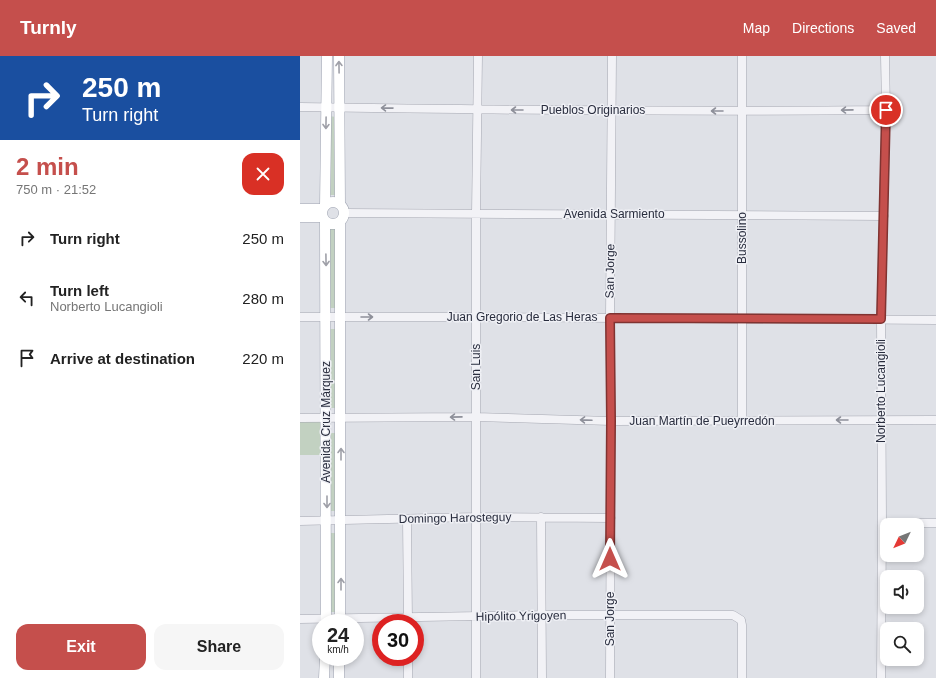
<!DOCTYPE html>
<meta charset="utf-8">
<style>
body{margin:0;font-family:Arial,sans-serif;background:#f6f6f6;color:#222;height:100vh;display:flex;flex-direction:column;font-size:15px;white-space:nowrap}
*{box-sizing:border-box;margin:0}
p{font-size:13px;color:#767676}
.icon{flex:none;width:22px;height:22px;fill:none;stroke:currentColor;stroke-width:2;stroke-linecap:round;stroke-linejoin:round}
.map{position:relative;flex:1;overflow:hidden}
.details{display:flex;flex-direction:column;background:#fff;width:300px}
.details>*{flex:none}
.banner{background:#1a4fa0;color:#fff;overflow:hidden}
.needle{width:26px;rotate:227deg}
.controls{position:absolute;left:580px;top:462px;display:grid;gap:8px}
.controls a{display:grid;place-items:center;width:44px;height:44px;border-radius:8px;background:#fff;box-shadow:0 2px 6px #0003;font-size:20px}
.speed{position:absolute;left:12px;top:558px;display:flex;gap:8px;font-size:20px;font-weight:700;text-align:center}
.speed>*{display:grid;place-content:center;width:52px;height:52px;border-radius:50%;background:#fff;box-shadow:0 2px 6px #0003;line-height:1}
.speed small{font-size:10px;font-weight:400}
.speed .limit{border:6px solid #d22;background:#fff;color:#111}
.pin{position:absolute;display:grid;place-items:center;width:34px;height:34px;color:#fff;margin:-17px;border:2px solid #fff;border-radius:50%;box-shadow:0 1px 4px #0007}
.me{position:absolute;width:44px;margin:-22px;rotate:0deg;stroke-linejoin:round;filter:drop-shadow(0 0 3px #0008)}
.turn{display:flex;align-items:center;gap:14px;height:84px;padding:0 16px;font-size:18px}
.turn .icon{width:52px;height:52px;stroke-width:2.5}
.turn b{display:block;font-size:28px;line-height:34px}
.round{display:grid;place-items:center;flex:none;width:42px;height:42px;border-radius:12px;background:#f6f6f6}
.head{display:flex;align-items:center;justify-content:space-between;height:68px;padding:0 16px}
h1{font-size:24px;font-weight:700;line-height:30px;color:#c54f4c}
.action{display:flex;gap:8px;margin-top:auto;padding:8px 16px}
.action a{flex:1;height:46px;border-radius:12px;background:#c54f4c;color:#fff;font-size:16px;font-weight:700;line-height:46px;text-align:center}
.action a+a{background:#f6f6f6;color:#222}
ul{padding:0;list-style:none}
li{display:flex;align-items:center;gap:12px;height:60px;padding:0 16px}
li div{flex:1}
li b{display:block;font-size:15px}
li em{font-style:normal}
header{display:flex;align-items:center;gap:24px;box-sizing:border-box;height:56px;padding:0 20px;background:#c54f4c;color:#fff}
header strong{font-size:19px}
nav{display:flex;gap:22px;margin-inline-start:auto;font-size:14px}
main{display:flex;flex:1;min-height:0}
.map>svg:first-child{display:block}
.green{fill:#c2d1c1}
.lines{fill:none;stroke-linecap:round;stroke-linejoin:round}
.minor-casing{stroke:#a5a7b1;stroke-width:9}
.major-casing{stroke:#9fa4b2;stroke-width:11}
.minor{stroke:#f2f2f6;stroke-width:8}
.major{stroke:#fff;stroke-width:10}
.oneway{stroke:#9fa0a8}
.oneway2{stroke:#8e909a}
.route-casing{stroke:#803331;stroke-width:10}
.route{stroke:#c54f4c;stroke-width:7}
.labels{text-anchor:middle;stroke-width:3;stroke-linejoin:round;paint-order:stroke}
.street-label{font-size:12px;fill:#292d3e;stroke:#eff0f5}
</style>
<header>
<strong>Turnly</strong>
<nav><a>Map</a><a>Directions</a><a>Saved</a></nav>
</header>
<main>
<section class="details">
<div class="banner">
<div class="turn"><svg class="icon" aria-label="right" viewBox="0 0 24 24"><path d="M7 20v-9h11M14 6l5 5-5 5"/></svg><div><b>250 m</b>Turn right</div></div>
</div>
<div class="head"><div><h1>2 min</h1><p>750 m · 21:52</p></div><a class="round" style="background:#d93025;color:#fff"><svg class="icon" aria-label="close" viewBox="0 0 24 24"><path d="M6 6l12 12M18 6L6 18"/></svg></a></div>
<ul>
<li><svg class="icon" aria-label="right" viewBox="0 0 24 24"><path d="M7 20v-9h11M14 6l5 5-5 5"/></svg><div><b>Turn right</b></div><em>250 m</em></li>
<li><svg class="icon" aria-label="left" viewBox="0 0 24 24"><path d="M17 20v-9H6M10 6l-5 5 5 5"/></svg><div><b>Turn left</b><p>Norberto Lucangioli</p></div><em>280 m</em></li>
<li><svg class="icon" aria-label="arrive" viewBox="0 0 24 24"><path d="M6 21V4h12l-3 4 3 4H6"/></svg><div><b>Arrive at destination</b></div><em>220 m</em></li>
</ul>
<div class="action"><a>Exit</a><a>Share</a></div>
</section>
<div class="map">
<svg width="636" height="622" viewBox="0 0 636 622">
<rect width="100%" height="100%" fill="#dfe1e7"/>
<path class="green" d="M29 60 36 61V139H28Z
M28 173H36L35 252H28Z
M30 273H37V352H29Z
M20 365 21 399H0V366Z
M30 377H37V455H30Z
M29 477H37L36 556H29Z"/>
<g class="lines">
<defs>
<path id="minor" d="M442 0V365
M0 51C195 54 390 56 586 54
M45 157C224 159 404 158 584 160
M0 261H176L636 264
M0 362 176 361 311 365 636 364
M241 461 242 622
M107 463 108 566
M0 465 176 461 311 462
M582 467H636
M0 563 241 559H433L441 564 442 569V622
M108 622V601
M176 622V158L178 0
M310 622 311 365 310 262 312 0
M581 622 582 467 581 263 586 54 585 0"/>
<path id="major" d="M39 0 40 148
M22 157a11 11 0 1 1 22 0a11 11 0 1 1-22 0Z
M25 150 27 0
M0 153H23
M0 161H22
M25 165 26 567
M40 167V567
M24 622 25 601
M39 622V601"/>
</defs>
<use href="#minor" class="minor-casing"/>
<use href="#major" class="major-casing"/>
<use href="#minor" class="minor"/>
<use href="#major" class="major"/>
</g>
<defs><path id="oneway-shaft" d="M-6 0H5M1.5-3L5.5 0L1.5 3" fill="none" stroke-width="1.6" stroke-linecap="round" stroke-linejoin="round"/></defs>
<g class="oneway">
<use href="#oneway-shaft" transform="translate(39 11) rotate(-91)"/>
<use href="#oneway-shaft" transform="translate(26 67) rotate(91)"/>
<use href="#oneway-shaft" transform="translate(26 204) rotate(89)"/>
<use href="#oneway-shaft" transform="translate(41 398) rotate(-90)"/>
<use href="#oneway-shaft" transform="translate(27 446) rotate(90)"/>
<use href="#oneway-shaft" transform="translate(41 528) rotate(-90)"/>
</g>
<g class="oneway2">
<use href="#oneway-shaft" transform="translate(87 52) rotate(-179)"/>
<use href="#oneway-shaft" transform="translate(217 54) rotate(180)"/>
<use href="#oneway-shaft" transform="translate(547 54) rotate(179)"/>
<use href="#oneway-shaft" transform="translate(417 55) rotate(-180)"/>
<use href="#oneway-shaft" transform="translate(67 261)"/>
<use href="#oneway-shaft" transform="translate(156 361) rotate(179)"/>
<use href="#oneway-shaft" transform="translate(286 364) rotate(-178)"/>
<use href="#oneway-shaft" transform="translate(542 364) rotate(180)"/>
</g>
<g class="lines">
<defs>
<path id="route" d="M310 503 311 365 310 262 581 263 586 54"/>
</defs>
<use href="#route" class="route-casing"/>
<use href="#route" class="route"/>
</g>
<g class="labels">
<g class="street-label">
<text x="293" y="58">Pueblos Originarios</text>
<text x="314" y="162">Avenida Sarmiento</text>
<text transform="translate(442 182) rotate(-90)" y="4">Bussolino</text>
<text transform="translate(310 215) rotate(-89)" y="4">San Jorge</text>
<text x="222" y="265">Juan Gregorio de Las Heras</text>
<text transform="translate(176 311) rotate(-90)" y="4">San Luis</text>
<text transform="translate(581 335) rotate(-90)" y="4">Norberto Lucangioli</text>
<text x="402" y="369">Juan Martín de Pueyrredón</text>
<text transform="translate(26 366) rotate(-90)" y="4">Avenida Cruz Márquez</text>
<text transform="translate(155 462) rotate(-1)" y="4">Domingo Harosteguy</text>
<text transform="translate(221 560) rotate(-1)" y="4">Hipólito Yrigoyen</text>
<text transform="translate(310 563) rotate(-90)" y="4">San Jorge</text>
</g>
</g>
</svg>
<div class="controls">
<a><svg class="needle" viewBox="-14 -14 28 28"><path d="M0-13l5 13h-10z" fill="#e53935"/><path d="M0 13l5-13h-10z" fill="#767676"/></svg></a>
<a><svg class="icon" aria-label="sound" viewBox="0 0 24 24"><path d="M4 9h4l5-4v14l-5-4H4zM17 9q2 3 0 6"/></svg></a>
<a><svg class="icon" aria-label="search" viewBox="0 0 24 24"><circle cx="10" cy="10" r="6"/><path d="M15 15l6 6"/></svg></a>
</div>
<div class="speed"><div>24<small>km/h</small></div><div class="limit">30</div></div>
<div class="pin" style="left:586px;top:54px;background:#d93025"><svg class="icon" aria-label="arrive" viewBox="0 0 24 24"><path d="M6 21V4h12l-3 4 3 4H6"/></svg></div>
<svg class="me" style="left:310px;top:503px" viewBox="-20 -20 40 40"><path d="M0-17L14 15 0 8-14 15z" fill="#c54f4c" stroke="#fff" stroke-width="4"/></svg>
</div>
</main>
